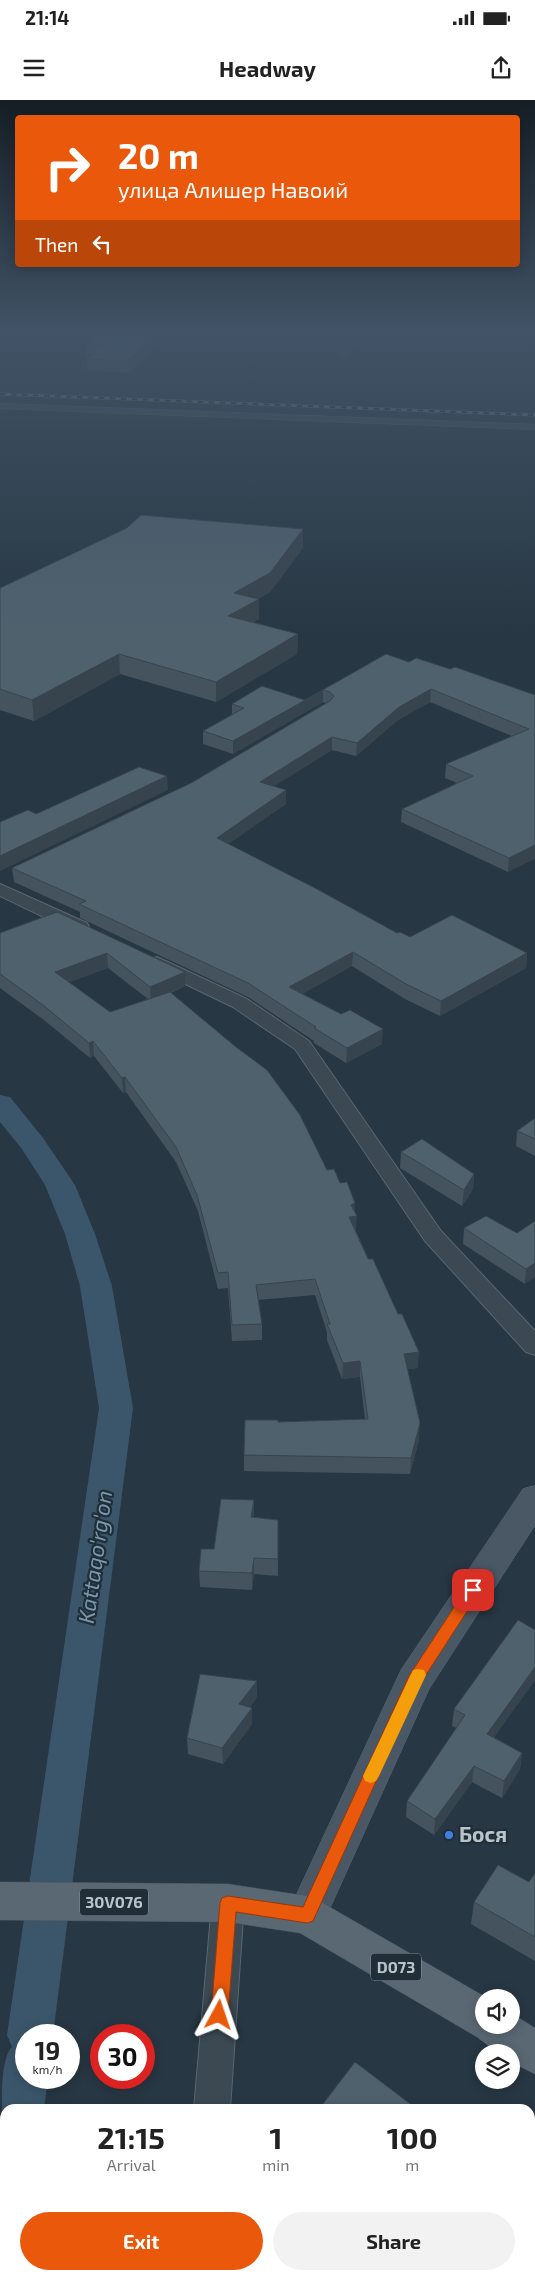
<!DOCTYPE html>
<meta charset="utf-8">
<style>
body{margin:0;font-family:"Exo 2",sans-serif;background:#f2f2f2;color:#222;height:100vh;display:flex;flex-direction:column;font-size:19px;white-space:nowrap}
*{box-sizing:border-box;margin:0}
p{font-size:16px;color:#767676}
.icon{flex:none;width:28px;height:28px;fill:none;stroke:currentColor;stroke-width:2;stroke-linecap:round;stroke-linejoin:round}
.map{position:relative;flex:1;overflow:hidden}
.details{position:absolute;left:0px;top:2004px;width:535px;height:176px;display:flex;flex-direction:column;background:#fff;border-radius:15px 15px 0 0;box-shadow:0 2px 12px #0003}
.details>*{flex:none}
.guide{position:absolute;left:15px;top:15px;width:505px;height:152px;border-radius:5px;box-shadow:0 2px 12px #0003;background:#ea580c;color:#fff;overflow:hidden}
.buttons{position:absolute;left:475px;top:1889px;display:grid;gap:10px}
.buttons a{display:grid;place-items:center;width:45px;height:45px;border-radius:50%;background:#fff;box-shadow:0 2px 12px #0003;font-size:25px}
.speed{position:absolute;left:15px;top:1924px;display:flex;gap:10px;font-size:25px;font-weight:700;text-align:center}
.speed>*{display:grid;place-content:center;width:65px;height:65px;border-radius:50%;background:#fff;box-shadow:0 2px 12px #0003;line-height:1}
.speed small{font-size:12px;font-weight:400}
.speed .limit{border:8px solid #d22;background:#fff;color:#111}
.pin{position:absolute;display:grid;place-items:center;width:42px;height:42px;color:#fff;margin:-21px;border-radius:10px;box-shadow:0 2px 8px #0006}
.me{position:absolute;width:55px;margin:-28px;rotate:5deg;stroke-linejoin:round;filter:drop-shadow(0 0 4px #0008)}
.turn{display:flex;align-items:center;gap:18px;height:105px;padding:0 20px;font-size:22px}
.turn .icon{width:65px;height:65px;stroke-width:2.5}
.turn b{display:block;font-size:35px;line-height:42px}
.then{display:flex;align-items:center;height:48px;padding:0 20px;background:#0003;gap:10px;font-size:19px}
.eta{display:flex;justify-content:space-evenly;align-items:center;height:85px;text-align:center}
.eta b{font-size:30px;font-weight:700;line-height:35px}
.button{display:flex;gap:10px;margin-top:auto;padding:10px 20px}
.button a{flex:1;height:58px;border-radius:30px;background:#ea580c;color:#fff;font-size:20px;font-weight:700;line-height:58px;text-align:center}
.button a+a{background:#f2f2f2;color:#222}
.status{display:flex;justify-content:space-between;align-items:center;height:35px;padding:0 25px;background:#fff;direction:ltr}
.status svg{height:14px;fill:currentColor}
header{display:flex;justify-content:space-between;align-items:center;height:65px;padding:0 20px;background:#fff;font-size:22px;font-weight:700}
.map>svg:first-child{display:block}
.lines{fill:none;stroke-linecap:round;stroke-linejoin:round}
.canal{fill:#3b566a;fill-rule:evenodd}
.lane-casing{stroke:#5a6670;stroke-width:6}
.street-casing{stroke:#5a6670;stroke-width:2}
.secondary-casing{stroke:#5a6670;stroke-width:1}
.primary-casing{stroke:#45525c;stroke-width:1}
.lane{stroke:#3c4953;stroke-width:5.5}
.street{fill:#3c4953;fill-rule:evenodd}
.secondary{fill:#4a5866;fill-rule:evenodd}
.primary{fill:#5a6873;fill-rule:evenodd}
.rail-casing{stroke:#5e6d7a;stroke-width:3}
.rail{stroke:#202e38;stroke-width:2;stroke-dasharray:5.5;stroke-linecap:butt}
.wall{fill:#45535f;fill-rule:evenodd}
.shaded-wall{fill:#38444d}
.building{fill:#50616e;stroke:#38444d}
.route{fill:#ea580c;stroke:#983908}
.slow{fill:#f59e0b}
.shop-dot{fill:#3f7fe0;stroke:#202e38;stroke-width:2}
.labels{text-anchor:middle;stroke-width:4.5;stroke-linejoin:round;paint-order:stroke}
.shield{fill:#202e38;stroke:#8b96a0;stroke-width:1}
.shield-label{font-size:16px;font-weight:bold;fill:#b9c3cc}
.near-poi-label{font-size:21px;font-weight:bold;fill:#b9c3cc;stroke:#202e38;text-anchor:start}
.near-water-label{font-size:22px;font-style:italic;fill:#7998af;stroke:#202e38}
</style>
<div class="status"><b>21:14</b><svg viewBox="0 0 49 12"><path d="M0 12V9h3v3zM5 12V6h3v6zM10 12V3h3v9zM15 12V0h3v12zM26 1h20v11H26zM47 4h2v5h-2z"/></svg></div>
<header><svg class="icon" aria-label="menu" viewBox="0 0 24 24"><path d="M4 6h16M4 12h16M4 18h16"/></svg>Headway<svg class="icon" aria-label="share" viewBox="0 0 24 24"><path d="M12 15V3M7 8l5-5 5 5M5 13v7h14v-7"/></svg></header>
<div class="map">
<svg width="535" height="2179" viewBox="0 0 535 2179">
<rect width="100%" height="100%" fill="#273743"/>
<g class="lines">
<path class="canal" d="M0 995 10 997 43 1038 75 1085 95 1134 112 1186 133 1308 53 1935H26V1978H48L44 2009H5V2027C0 2016 0 1957 12 1947L7 1935 99 1308 80 1186 65 1134 45 1085 22 1049 0 1022Z
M5 2096V2175H18L11 2179H0V2098Z"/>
<defs>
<path id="lane" d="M342 255 374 231
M0 306 535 327"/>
<path id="street" d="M0 784 87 823 89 827 87 831H73L0 796Z
M157 857 247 899 309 941 441 1131 535 1231V1255L526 1252 425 1141 295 949 233 907 150 867 147 863 150 859Z
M228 1788 240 1792 244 1803 230 2009H194L212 1803 216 1792Z
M180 2175H218L217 2179H179Z"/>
<path id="secondary" d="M535 1386V1425L429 1589 321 1828 307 1834 293 1828 287 1815 401 1570 523 1389Z"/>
<path id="primary" d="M0 1782 228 1784 307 1796 321 1802 487 1898H484V1925H511V1913L535 1928V1974L511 1962V1952H497L477 1937 300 1833 228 1822 0 1820Z"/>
</defs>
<use href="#lane" class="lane-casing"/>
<use href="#street" class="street-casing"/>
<use href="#secondary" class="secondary-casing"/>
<use href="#primary" class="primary-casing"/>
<use href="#lane" class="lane"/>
<use href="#street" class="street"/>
<use href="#secondary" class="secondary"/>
<use href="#primary" class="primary"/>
<defs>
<path id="rail" d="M0 294 535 315"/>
</defs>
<use href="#rail" class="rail-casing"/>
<use href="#rail" class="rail"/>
</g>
<path class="wall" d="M100 231H172L129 273 87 270V259L92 255 86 254 85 243Z
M303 448 270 492 258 499H259V519L253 522 298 534 297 554 216 602 120 574 34 621 0 610V488Z
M386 554 409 562 450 569 535 595 508 772 401 722 402 709 457 683 445 678 446 664 512 636 430 602 398 620 356 656 332 650 274 686 286 690V704L228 744 397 833 410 837 527 853 526 868 440 916 405 899 352 866 302 894 382 944 346 963 314 943V941L248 897 80 818V812L14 782 12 768 191 683 326 603 323 602 233 654 203 644V631L232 615V604L305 600Z
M57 812 185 872V886L171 893 327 1070 355 1112 356 1131 418 1268 407 1269 419 1340 410 1374 244 1371V1355L278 1322 365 1319 360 1277 342 1279 327 1240V1232L315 1195 258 1200 262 1224V1240L232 1241 228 1188 218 1189 198 1111 176 1062 126 992 123 993 94 956 90 958 44 920 0 888V833ZM108 868 148 899 110 912 69 882Z
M535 1018V1056L516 1046 517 1031Z
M401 1052 474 1074 473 1089 462 1106 400 1068Z
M535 1121 525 1184 463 1144 464 1128 517 1133Z
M254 1417 278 1420V1476L254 1474 252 1490 200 1487 199 1471 214 1449Z
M535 1530V1580L494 1637 522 1653 520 1669 502 1698 472 1682 434 1735 406 1717 407 1701 457 1628 452 1626 454 1609Z
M257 1581V1597L250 1607 252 1608V1624L223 1664 188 1654 187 1638Z
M535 1773V1861L471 1824 474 1802 529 1782Z
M432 2175H530L535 2179H437Z"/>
<path class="shaded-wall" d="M160 231H172L129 273 128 261Z
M303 429V448L270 492 234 512V493Z
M259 499V519L229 536 228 516Z
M298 534 297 554 216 602V582Z
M119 554 120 574 34 621 32 600Z
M431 589 430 602 398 620 356 656 357 643 399 607Z
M323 590V602L233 654V641Z
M332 637V650L260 695V682Z
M167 676 168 690 0 771V756Z
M286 690V704L217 752V738Z
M535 745V759L508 772 509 758Z
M353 852 352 866 288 902 289 887Z
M107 853 108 868 57 887 55 872Z
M527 853 526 868 440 916 441 901Z
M185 872V886L151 901 150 887Z
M383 929 382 944 346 963 347 948Z
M93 941 94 956 90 958 89 943Z
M125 977 126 992 123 993 122 978Z
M474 1074 473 1089 462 1106 464 1090Z
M355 1103V1116H357L356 1131 349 1117 351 1105Z
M535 1163V1177L525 1184 526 1169Z
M419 1252 418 1268 403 1270 404 1254Z
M360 1261V1277L342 1279 343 1263Z
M420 1323 419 1340 410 1374 411 1358Z
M254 1400V1416L251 1433V1417Z
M254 1458V1474L252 1490V1473Z
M535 1567V1580L485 1650 487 1634Z
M257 1581V1597L240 1621 239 1604Z
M252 1608V1624L223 1664 222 1648Z
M522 1653 520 1669 502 1698 504 1681Z
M474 1666 472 1682 434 1735 435 1719Z"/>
<path class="building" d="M100 231H160L128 261 87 259 104 244 85 243Z
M141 415 303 429 270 473 234 493 259 499 228 516 298 534 216 582 119 554 32 600 0 589V488L127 428Z
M386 554 409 562 416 558 450 569 455 567 535 595V745L509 758 402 709 473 676 446 664 529 629 431 589 399 607 357 643 332 637 260 682 286 690 217 738 315 788 397 833 400 832 410 837 452 815 527 853 441 901 406 884 353 852 289 887 341 914 350 910 383 929 347 948 314 928 316 927 248 883 79 804 86 801 12 768 191 683 330 601 334 596 330 592 323 590 233 641 203 631 244 608 232 604 262 586 305 600Z
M139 667 167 676 0 756V722L28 710 36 714Z
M57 812 185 872 150 887 107 853 55 872 110 912 170 892 236 947 267 970 300 1015 327 1070 334 1069 340 1083 347 1082 355 1103 351 1105 357 1116 349 1117 368 1159H373L398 1214H402L419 1252 404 1254 420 1323 411 1358 244 1355 245 1320H278V1322L368 1319 360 1261 343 1263 327 1224H330L315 1179 256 1185 262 1224 232 1225 228 1172 218 1173 197 1095 176 1047 125 977 122 978 93 941 89 943 43 905 0 874V833Z
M535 1018V1039L517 1031Z
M422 1039 474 1074 464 1090 401 1052Z
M486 1116 517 1133 535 1121V1163L526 1169 464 1128Z
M221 1399 254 1400 251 1417 278 1420V1459L254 1458 252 1473 199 1471 201 1449H214Z
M518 1520 535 1530V1567L487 1634 522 1653 504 1681 474 1666 435 1719 407 1701 465 1615 454 1609Z
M200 1574 257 1581 239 1604 252 1608 222 1648 187 1638Z
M498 1765 529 1782 535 1773V1837L474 1802Z
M355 1962 417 2009H319Z
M530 2094 535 2098V2179H470L465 2175H530Z
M226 2175H306V2179H226Z"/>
<linearGradient id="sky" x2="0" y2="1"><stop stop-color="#151e25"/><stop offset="0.43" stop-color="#415366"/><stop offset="1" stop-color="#415366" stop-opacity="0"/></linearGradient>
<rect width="535" height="536" fill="url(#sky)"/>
<path class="route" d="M473 1484 478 1486 481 1490 420 1584 313 1821 307 1823 236 1812 228 1915 225 1921 219 1924 213 1921 211 1915 220 1803 222 1798 228 1796 303 1807 409 1576 468 1486Z"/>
<path class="slow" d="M418 1569 424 1570 426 1575 379 1676 376 1681 371 1683 365 1681 363 1676 413 1570Z"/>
<circle class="shop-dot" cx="449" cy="1735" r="5"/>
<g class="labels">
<g class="shield">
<rect x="80" y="1788.5" width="68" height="27" rx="4"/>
<rect x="371" y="1853.5" width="50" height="27" rx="4"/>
</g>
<g class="shield-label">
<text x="114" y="1808">30V076</text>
<text x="396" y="1873">D073</text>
</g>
<g class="near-poi-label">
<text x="459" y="1742">Бося</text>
</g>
<g class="near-water-label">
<text transform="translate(95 1457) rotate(-82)" y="8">Kattaqo'rg'on</text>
</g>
</g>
</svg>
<div class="buttons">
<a><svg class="icon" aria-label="sound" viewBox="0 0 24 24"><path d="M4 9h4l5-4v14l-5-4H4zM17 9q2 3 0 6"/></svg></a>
<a><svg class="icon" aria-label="layers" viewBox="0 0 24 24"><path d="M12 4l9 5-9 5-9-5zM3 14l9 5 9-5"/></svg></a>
</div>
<div class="speed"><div>19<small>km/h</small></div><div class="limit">30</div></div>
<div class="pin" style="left:473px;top:1490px;background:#d93025"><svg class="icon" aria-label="arrive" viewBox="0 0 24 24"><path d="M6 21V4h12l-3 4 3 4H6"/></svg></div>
<svg class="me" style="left:219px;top:1915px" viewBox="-20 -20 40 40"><path d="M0-17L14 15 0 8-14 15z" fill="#ea580c" stroke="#fff" stroke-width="4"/></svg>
<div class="guide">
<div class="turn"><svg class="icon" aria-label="right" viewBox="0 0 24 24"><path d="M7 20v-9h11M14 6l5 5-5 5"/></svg><div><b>20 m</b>улица Алишер Навоий</div></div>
<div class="then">Then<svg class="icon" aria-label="left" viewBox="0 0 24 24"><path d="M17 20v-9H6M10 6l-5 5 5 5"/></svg></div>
</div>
<section class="details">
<div class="eta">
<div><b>21:15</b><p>Arrival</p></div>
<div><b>1</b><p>min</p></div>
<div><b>100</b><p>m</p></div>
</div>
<div class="button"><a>Exit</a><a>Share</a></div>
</section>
</div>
